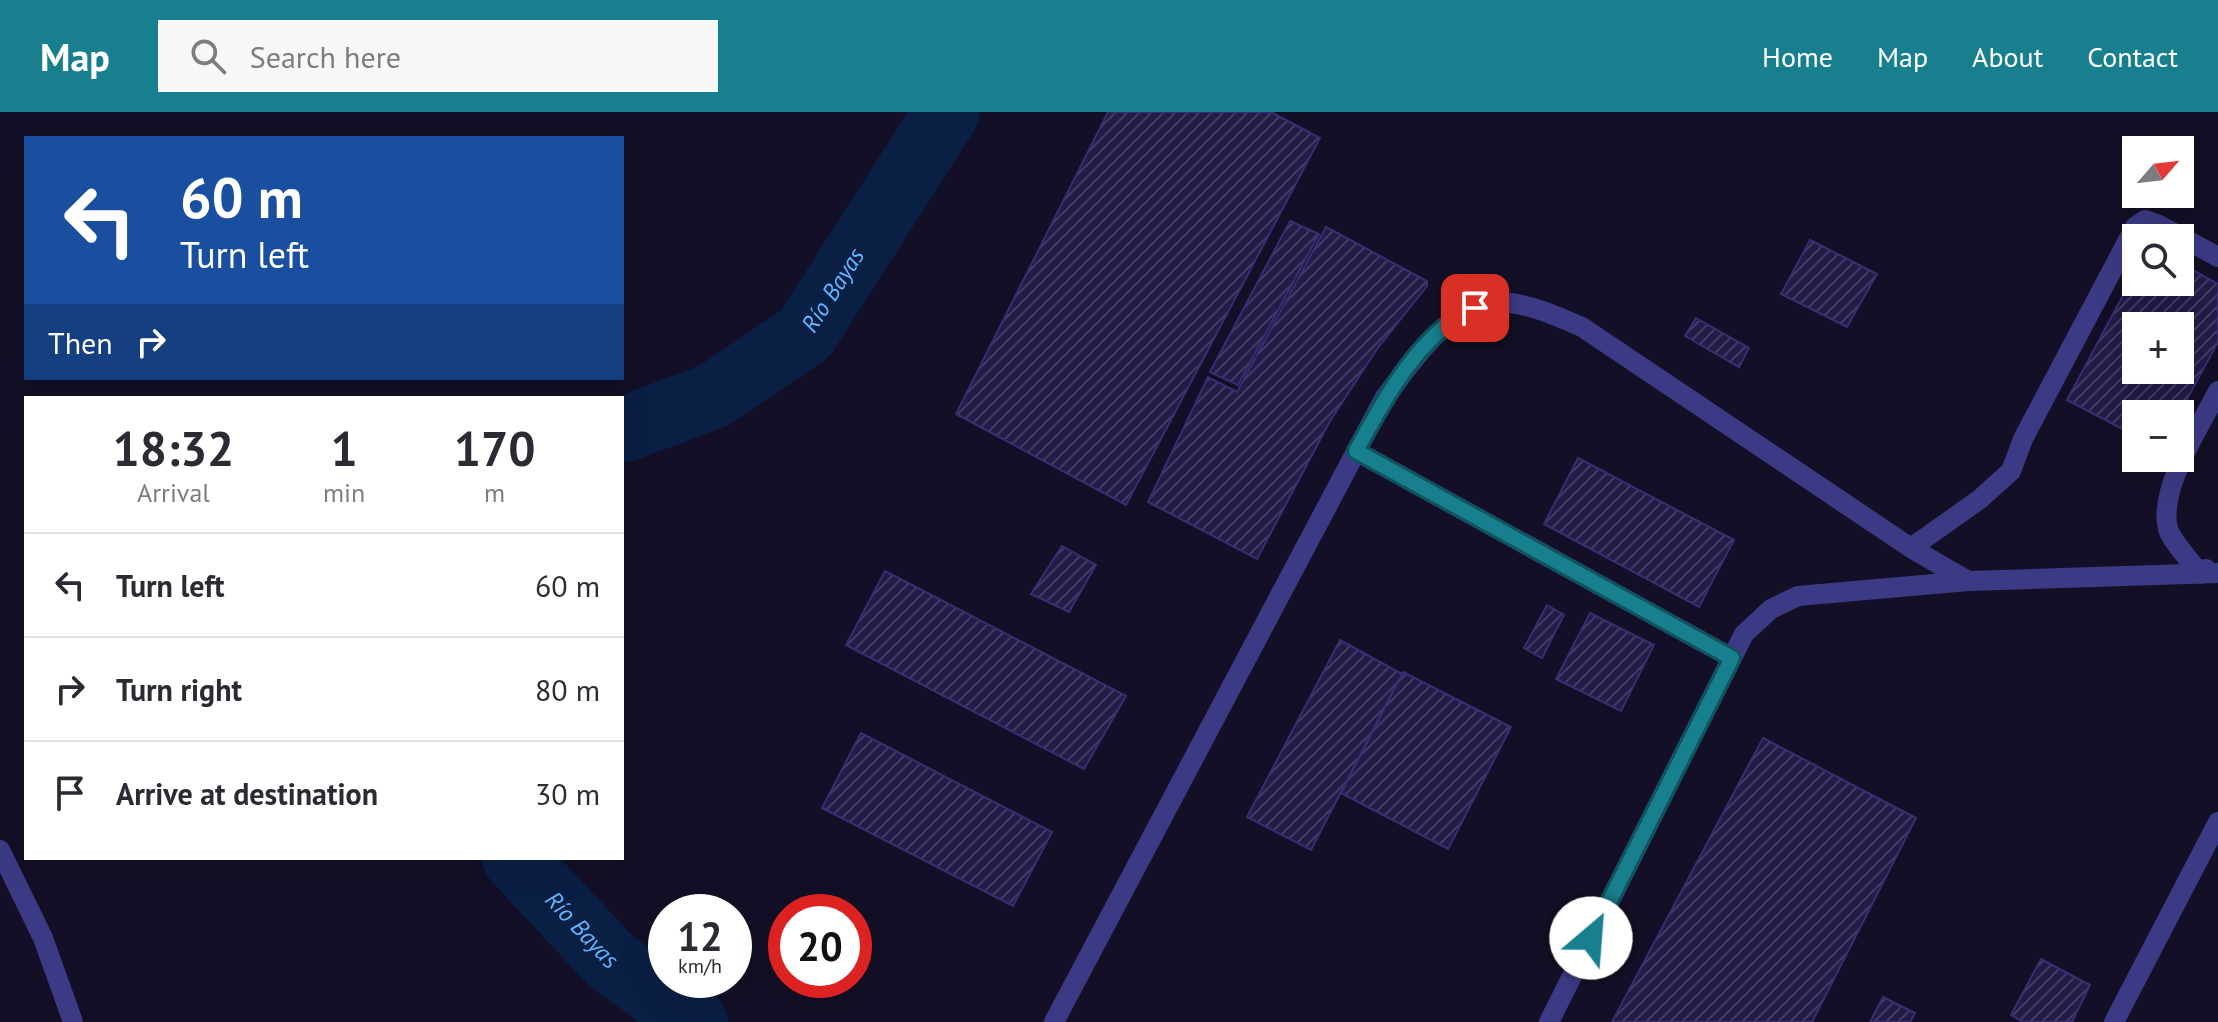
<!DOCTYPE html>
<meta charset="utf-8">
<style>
body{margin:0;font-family:"PT Sans",sans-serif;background:#f7f7f7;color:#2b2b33;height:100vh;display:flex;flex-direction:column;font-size:30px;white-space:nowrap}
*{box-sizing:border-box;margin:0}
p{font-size:26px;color:#7c7c81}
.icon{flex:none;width:44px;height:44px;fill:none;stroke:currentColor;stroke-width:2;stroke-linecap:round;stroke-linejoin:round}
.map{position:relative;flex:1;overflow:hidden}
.drawer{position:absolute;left:24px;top:284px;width:600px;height:464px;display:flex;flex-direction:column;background:#fff;border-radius:0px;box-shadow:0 8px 32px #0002}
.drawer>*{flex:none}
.top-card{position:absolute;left:24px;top:24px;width:600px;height:244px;border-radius:0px;box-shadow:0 8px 32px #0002;background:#1a4fa0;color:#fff;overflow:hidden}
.needle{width:52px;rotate:62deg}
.fabs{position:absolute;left:2122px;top:24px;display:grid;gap:16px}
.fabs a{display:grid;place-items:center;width:72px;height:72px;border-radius:0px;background:#fff;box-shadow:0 8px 32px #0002;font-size:40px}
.speed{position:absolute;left:648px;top:782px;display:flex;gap:16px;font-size:40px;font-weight:700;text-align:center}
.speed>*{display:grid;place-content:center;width:104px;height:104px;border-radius:50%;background:#fff;box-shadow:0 8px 32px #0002;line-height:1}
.speed small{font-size:20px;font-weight:400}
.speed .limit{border:12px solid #d22;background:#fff;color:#111}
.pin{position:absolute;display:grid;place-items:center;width:68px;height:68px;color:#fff;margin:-34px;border-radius:16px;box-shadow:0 4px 12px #0006}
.me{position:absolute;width:88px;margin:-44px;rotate:27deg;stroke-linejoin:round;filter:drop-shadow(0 0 6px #0008)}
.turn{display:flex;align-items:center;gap:28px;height:168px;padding:0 24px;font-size:36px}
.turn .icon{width:104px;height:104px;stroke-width:2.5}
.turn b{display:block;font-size:56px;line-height:68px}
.then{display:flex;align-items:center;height:76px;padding:0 24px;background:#0003;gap:16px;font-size:30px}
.eta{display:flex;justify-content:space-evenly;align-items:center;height:136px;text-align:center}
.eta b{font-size:48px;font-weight:700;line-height:56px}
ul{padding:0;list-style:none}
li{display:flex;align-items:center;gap:24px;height:104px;padding:0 24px;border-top:2px solid #e1e1e2}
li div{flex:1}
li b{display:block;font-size:30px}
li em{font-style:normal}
header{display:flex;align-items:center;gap:48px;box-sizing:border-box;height:112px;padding:0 40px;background:#187f8f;color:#fff}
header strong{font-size:38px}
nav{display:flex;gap:44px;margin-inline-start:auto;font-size:28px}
.search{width:560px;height:72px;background:#f7f7f7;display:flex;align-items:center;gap:20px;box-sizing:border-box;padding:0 28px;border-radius:0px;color:#7c7c81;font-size:30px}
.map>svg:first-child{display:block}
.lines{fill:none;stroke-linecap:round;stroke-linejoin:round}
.river{stroke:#0a1f44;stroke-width:66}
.building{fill:url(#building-hatch);stroke:#3b2d73;stroke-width:2;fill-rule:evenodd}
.minor{stroke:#3d3a85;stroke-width:20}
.route-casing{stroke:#10535d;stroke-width:20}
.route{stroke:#187f8f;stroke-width:14}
.labels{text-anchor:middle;stroke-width:8;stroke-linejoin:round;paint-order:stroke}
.water-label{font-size:24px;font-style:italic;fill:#62b6ff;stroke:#130f26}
</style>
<header>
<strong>Map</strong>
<div class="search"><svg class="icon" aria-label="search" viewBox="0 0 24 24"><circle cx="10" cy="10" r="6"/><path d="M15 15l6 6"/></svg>Search here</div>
<nav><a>Home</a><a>Map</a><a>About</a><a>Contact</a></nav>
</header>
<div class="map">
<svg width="2218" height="910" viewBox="0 0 2218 910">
<defs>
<pattern id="building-hatch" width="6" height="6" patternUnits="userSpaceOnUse" patternTransform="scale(2)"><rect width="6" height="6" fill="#241b47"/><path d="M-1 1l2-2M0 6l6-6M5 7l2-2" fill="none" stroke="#433b63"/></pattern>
</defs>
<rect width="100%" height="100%" fill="#130f26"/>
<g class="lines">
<g class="river">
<path id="s1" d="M622 318 713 284 805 222 947 0"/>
<path id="s2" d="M515 746 610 848 695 910"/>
</g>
</g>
<path class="building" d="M1108 0H1271L1320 26 1126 393 956 302Z
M1290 109 1319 122 1238 273 1210 260Z
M1326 115 1427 169V174L1377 237 1330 309 1257 447 1148 390 1208 265 1237 280Z
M1810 128 1877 162 1847 215 1781 182Z
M2180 151 2218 172V230L2179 302H2136V324L2067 288 2136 159V170H2180ZM2136 214H2180V258H2136Z
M1696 206 1749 236 1739 255 1685 224Z
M1578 346 1734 428 1699 495 1544 412Z
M1062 434 1096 453 1069 500 1031 482Z
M885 459 1126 584 1084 657 846 533Z
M1547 493 1564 503 1542 546 1524 536Z
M1590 501 1654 533 1621 599 1556 567Z
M1340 528 1402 562 1311 738 1247 705Z
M1403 560 1511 615 1448 737 1341 681Z
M861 621 1052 720 1013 794 822 696Z
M1763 626 1916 706 1812 910H1612Z
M2041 847 2090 873 2072 910H2023L2011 903Z
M1883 885 1915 901 1910 910H1870Z"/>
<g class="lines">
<path class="minor" d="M1356 339 1732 546
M1911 436 1980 387 2011 359 2023 327 2135 115 2145 108 2159 113 2218 145
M2206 457 2200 462C2192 451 2171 428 2168 417 2158 376 2200 315 2218 279
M0 738 43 826 73 910
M1054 910 1385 285C1416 246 1452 186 1510 191 1535 194 1559 205 1582 215L1911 436 1968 469
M1549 910 1744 522 1771 497 1798 484 1968 469 2218 461
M2114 910 2218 710"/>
</g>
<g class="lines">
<defs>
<path id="route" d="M1475 196C1464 202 1452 208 1443 216 1406 247 1379 297 1356 339L1732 546 1591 826"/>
</defs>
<use href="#route" class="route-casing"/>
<use href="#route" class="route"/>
</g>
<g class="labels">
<g class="water-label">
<text dy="8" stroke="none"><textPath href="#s1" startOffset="260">Río Bayas</textPath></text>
<text dy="8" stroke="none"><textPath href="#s2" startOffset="98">Río Bayas</textPath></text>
</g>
</g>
</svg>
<div class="fabs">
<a><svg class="needle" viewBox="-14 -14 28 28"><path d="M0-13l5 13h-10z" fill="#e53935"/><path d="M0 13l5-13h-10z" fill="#7c7c81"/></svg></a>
<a><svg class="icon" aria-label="search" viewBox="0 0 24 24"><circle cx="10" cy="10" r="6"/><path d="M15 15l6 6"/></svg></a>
<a>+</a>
<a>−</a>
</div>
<div class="speed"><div>12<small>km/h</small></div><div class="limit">20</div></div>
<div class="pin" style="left:1475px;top:196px;background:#d93025"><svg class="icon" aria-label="arrive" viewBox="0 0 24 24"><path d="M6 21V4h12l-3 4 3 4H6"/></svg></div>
<svg class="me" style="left:1591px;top:826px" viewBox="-20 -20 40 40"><circle r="19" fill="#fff"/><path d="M0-13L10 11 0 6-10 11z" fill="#187f8f"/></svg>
<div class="top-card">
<div class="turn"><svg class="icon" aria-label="left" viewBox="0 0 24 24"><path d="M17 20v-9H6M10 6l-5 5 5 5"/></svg><div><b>60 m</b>Turn left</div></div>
<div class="then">Then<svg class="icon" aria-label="right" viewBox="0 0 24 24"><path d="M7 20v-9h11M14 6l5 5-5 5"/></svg></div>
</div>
<section class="drawer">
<div class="eta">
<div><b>18:32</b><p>Arrival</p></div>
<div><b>1</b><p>min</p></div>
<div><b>170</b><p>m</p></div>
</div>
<ul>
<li><svg class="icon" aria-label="left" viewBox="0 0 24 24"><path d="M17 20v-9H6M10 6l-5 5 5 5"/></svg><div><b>Turn left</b></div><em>60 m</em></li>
<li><svg class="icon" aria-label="right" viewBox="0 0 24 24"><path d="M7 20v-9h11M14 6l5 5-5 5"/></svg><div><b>Turn right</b></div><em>80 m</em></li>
<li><svg class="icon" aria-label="arrive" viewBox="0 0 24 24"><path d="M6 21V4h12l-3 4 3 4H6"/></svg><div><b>Arrive at destination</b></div><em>30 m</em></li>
</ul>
</section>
</div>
